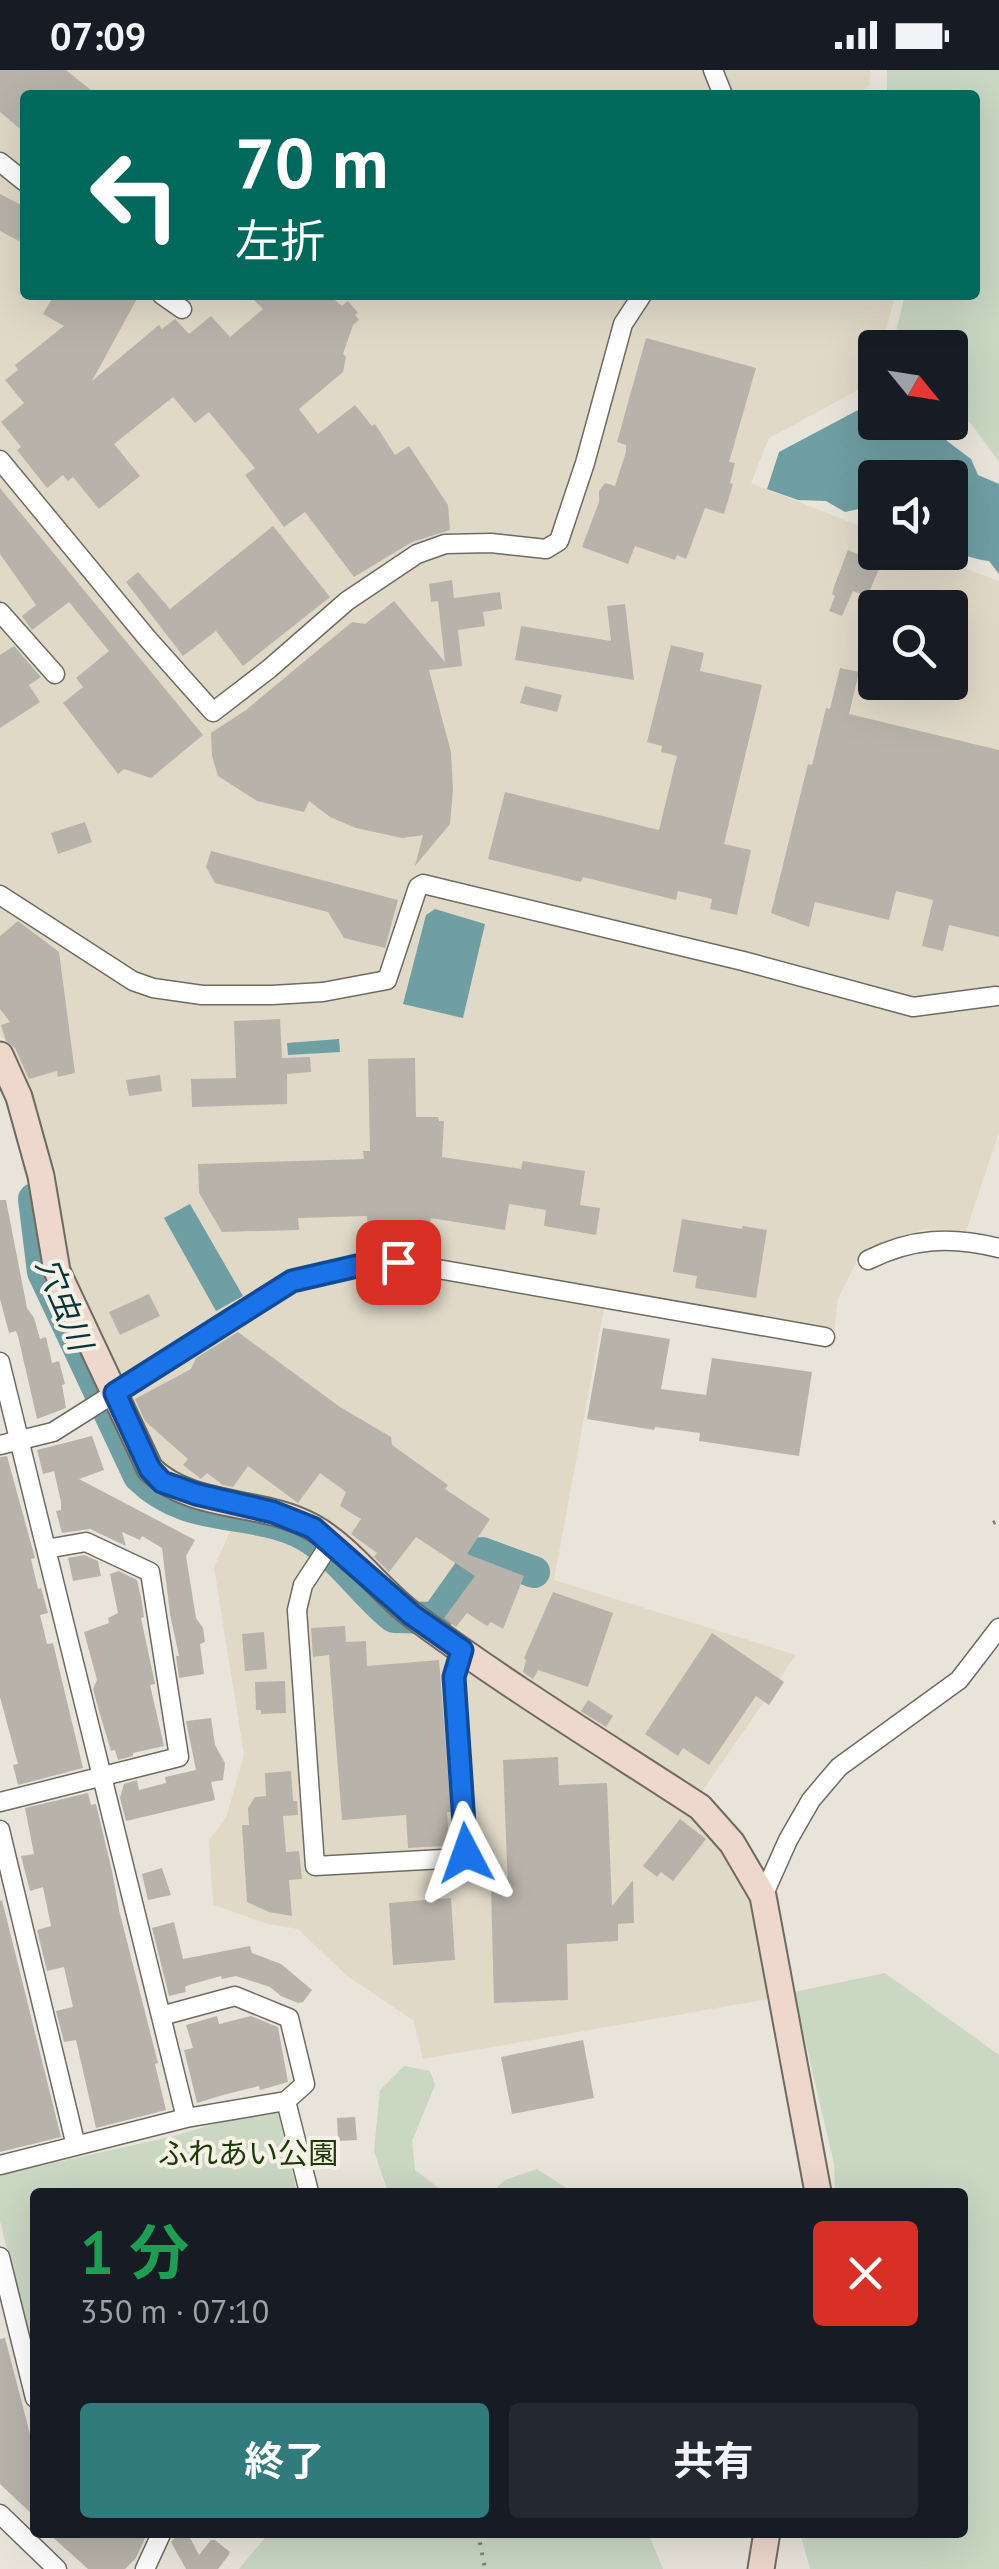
<!DOCTYPE html>
<html lang="ja">
<meta charset="utf-8">
<style>
body{margin:0;font-family:"PT Sans","Noto Sans JP",sans-serif;background:#242831;color:#f1f3f6;height:100vh;display:flex;flex-direction:column;font-size:38px;white-space:nowrap}
*{box-sizing:border-box;margin:0}
p{font-size:32px;color:#9ea1a6}
.icon{flex:none;width:55px;height:55px;fill:none;stroke:currentColor;stroke-width:2;stroke-linecap:round;stroke-linejoin:round}
.map{position:relative;flex:1;overflow:hidden}
.panel{position:absolute;left:30px;top:2118px;width:938px;height:350px;display:flex;flex-direction:column;background:#171b24;border-radius:10px;box-shadow:0 10px 40px #0002}
.panel>*{flex:none}
.top-card{position:absolute;left:20px;top:20px;width:960px;height:210px;border-radius:10px;box-shadow:0 10px 40px #0002;background:#00695c;color:#fff;overflow:hidden}
.needle{width:65px;rotate:120deg}
.tools{position:absolute;left:858px;top:260px;display:grid;gap:20px}
.tools a{display:grid;place-items:center;width:110px;height:110px;border-radius:10px;background:#171b24;box-shadow:0 10px 40px #0002;font-size:50px}
.pin{position:absolute;display:grid;place-items:center;width:85px;height:85px;color:#fff;margin:-42px;border-radius:20px;box-shadow:0 5px 15px #0006}
.me{position:absolute;width:110px;margin:-55px;rotate:356deg;stroke-linejoin:round;filter:drop-shadow(0 0 8px #0008)}
.turn{display:flex;align-items:center;gap:35px;height:210px;padding:0 50px;font-size:45px}
.turn .icon{width:130px;height:130px;stroke-width:2.5}
.turn b{display:block;font-size:70px;line-height:85px}
.round{display:grid;place-items:center;flex:none;width:105px;height:105px;border-radius:10px;background:#242831}
.overview{display:flex;align-items:center;justify-content:space-between;height:170px;padding:0 50px}
h1{font-size:60px;font-weight:700;line-height:75px;color:#1e9e55}
.button{display:flex;gap:20px;margin-top:auto;padding:20px 50px}
.button a{flex:1;height:115px;border-radius:10px;background:#327b7d;color:#fff;font-size:40px;font-weight:700;line-height:115px;text-align:center}
.button a+a{background:#242831;color:#f1f3f6}
.status{display:flex;justify-content:space-between;align-items:center;height:70px;padding:0 50px;background:#171b24;direction:ltr}
.status svg{height:28px;fill:currentColor}
.map>svg:first-child{display:block}
.built{fill:#e0d9c8;fill-rule:evenodd}
.green{fill:#c9d7c3}
.water{fill:#6f9ea3}
.lines{fill:none;stroke-linecap:round;stroke-linejoin:round}
.river{stroke:#6f9ea3;stroke-width:32}
.building{fill:#b7b3aa}
.street-casing{stroke:#6e6b62;stroke-width:21}
.secondary-casing{stroke:#6e6b62;stroke-width:29}
.path{stroke:#827f78;stroke-width:4;stroke-dasharray:2.5 8;stroke-linecap:butt}
.street{stroke:#fff;stroke-width:18}
.secondary{stroke:#eed7cd;stroke-width:25}
.route-casing{stroke:#114b97;stroke-width:25}
.route{stroke:#1a73e8;stroke-width:18}
.labels{text-anchor:middle;stroke-width:8;stroke-linejoin:round;paint-order:stroke}
.park-label{font-size:30px;fill:#1d3a0a;stroke:#f5f1e7}
.water-label{font-size:32px;font-style:italic;fill:#06353a;stroke:#f5f1e7}
</style>
<div class="status"><b>07:09</b><svg viewBox="0 0 49 12"><path d="M0 12V9h3v3zM5 12V6h3v6zM10 12V3h3v9zM15 12V0h3v12zM26 1h20v11H26zM47 4h2v5h-2z"/></svg></div>
<div class="map">
<svg width="999" height="2499" viewBox="0 0 999 2499">
<rect width="100%" height="100%" fill="#e8e4da"/>
<path class="built" d="M0 0H871L869 16 855 25H25V225H895L882 277 875 278 873 312 769 368 751 413 875 462V482L926 483 999 511V1062L966 1161 923 1159 860 1184 838 1229 832 1278 604 1239 554 1510 796 1585 688 1742 727 1780 760 1855 774 1928 423 1989 414 1951 347 1906 298 1859 268 1854 213 1835 209 1770 226 1748 244 1685 214 1497 242 1435 161 1399 152 1382 121 1304 66 1192 56 1101 35 1035 12 978 0 965ZM875 538H950V612H875Z"/>
<path class="green" d="M887 0H999V392L972 355 950 334V278L892 277 905 225H975V25H887Z
M885 1903 999 1985V2499H810L800 2463 962 2462V2122H835L834 2094 794 1922Z
M404 1996 430 2001 435 2015 412 2071 415 2100 444 2122H388L374 2081 380 2020Z
M269 2038 278 2042 297 2122H35V2292L0 2151V2105L174 2066Z
M537 2099 573 2122H492L505 2110Z
M269 2463H648L663 2499H239Z"/>
<path class="water" d="M875 331V352H950V347L958 359 945 363 947 371 971 389 978 405 999 414V504L989 491C974 489 964 485 950 480V408H875V450L859 439 845 442 826 431 798 430 767 419 779 382Z
M435 839 485 854 463 948 403 934 426 845Z
M339 969 340 982 288 985 287 973Z
M190 1134 243 1226 216 1241 164 1148Z"/>
<g class="lines">
<path class="river" d="M34 1129 43 1202 139 1406C186 1453 244 1438 297 1461 334 1477 363 1523 394 1547L436 1548 482 1483 534 1502"/>
</g>
<path class="building" d="M0 0H66L97 25H25V63L0 42Z
M0 124 25 137V160L19 171 0 161Z
M54 225H139L92 311 159 255 162 259 175 249 189 264 211 246 230 267 263 239 249 225H329L342 236 348 231 358 243 355 245 359 250 353 255 343 284 346 287 343 302 299 339 318 364 355 335 372 356 375 354 395 385 409 376 448 435 450 460 412 472 354 507 305 442 284 457 245 405 255 398 209 342 195 353 173 327 114 374 140 406 99 439 73 407 68 411 63 405 47 418 17 380 21 377 1 352 24 333 5 310 18 300 15 295 64 256 43 244Z
M646 268 756 298 729 392 735 393 730 413 733 414 724 444 705 438 686 489 677 485 675 490 635 476 628 494 582 477 599 432V421L605 413 615 416 626 382V375L617 372Z
M0 418 203 665 151 708 124 699 118 704 63 633 83 617 76 608 109 581 69 532 32 560 22 546 36 535 0 484Z
M273 456 330 527 243 596 216 561 183 586 126 512 138 502 170 539Z
M848 480 881 494 867 527 853 521 842 546 829 541 835 526 832 524 835 514Z
M452 510 454 528 500 522 502 539 483 542 485 556 458 560 462 596 429 600 451 682 453 720 450 754 415 796 423 765 402 768 356 758 330 747 309 731 304 742 257 731 218 706 212 686 211 663 246 640 352 552 365 554 394 531 445 592 438 531 431 532 429 514Z
M625 534 634 610 515 590 521 556 611 571 607 536Z
M671 575 704 583 700 601 762 615 724 774 751 780 737 845 710 839 712 829 678 821 676 830 583 807 581 812 488 789 505 722 659 760 677 686 661 682 662 676 647 672Z
M14 576 41 607 29 615 40 632 0 658V585Z
M840 598 859 602 849 644 999 680V867L949 855 943 881 922 876 933 830 896 821 889 850 815 832 809 857 771 843 808 694 812 695 826 638 830 639Z
M525 616 562 625 557 642 520 633Z
M85 752 92 772 58 784 51 763Z
M211 781 398 830 385 878 344 868 328 842 215 813 206 797Z
M18 851 59 882 75 1003 58 1007 57 1001 29 1009 15 978 6 971 1 955 10 952 0 939V866Z
M280 949 282 988 310 987 311 1002 287 1004V1034L192 1037 191 1009 236 1008 234 951Z
M415 988 416 1047H438L439 1051H444L442 1087 521 1099 523 1091 585 1101 580 1135 600 1138 596 1165 544 1156 546 1140 509 1134 505 1160 431 1148 428 1165 368 1168 367 1146 298 1148 299 1160 222 1162 199 1123 198 1094 364 1089 363 1081H370L368 989Z
M160 1005 162 1021 129 1026 126 1010Z
M0 1130H6L27 1238 34 1248 40 1269 46 1267 52 1293 59 1291 65 1314 62 1315 66 1338 37 1349 18 1266 16 1261 9 1263 0 1229Z
M682 1149 742 1159 743 1156 767 1160 756 1228 695 1218 697 1206 673 1202Z
M149 1224 160 1246 120 1265 109 1242Z
M603 1258 670 1269 661 1319 706 1325 712 1288 812 1302 799 1386 699 1371 700 1363 655 1357 654 1360 587 1349Z
M238 1262 340 1337 391 1367 392 1375 448 1415 445 1419 490 1449 467 1484 524 1506 503 1559 491 1552 487 1556 467 1543 456 1557 444 1548 475 1506 416 1467 389 1502 374 1487 377 1483 351 1464 361 1449 340 1436 346 1422 320 1403 298 1433 248 1396 233 1417 223 1415 207 1403 201 1409 183 1395 188 1389 145 1351 135 1329 191 1299 196 1288Z
M92 1366 104 1400 79 1409 195 1470 186 1486 196 1548 203 1558 205 1572 200 1574 204 1604 179 1608 176 1586H179L170 1544 162 1478 142 1466 140 1470 122 1462 126 1476 90 1459 62 1463 56 1441 61 1440V1432L54 1401 43 1404 37 1380Z
M7 1386 35 1488 31 1489 38 1519 41 1518 48 1543 40 1545 47 1574 53 1573 83 1698 18 1715 13 1695 18 1694 0 1627V1387Z
M84 1485 98 1491 101 1506 73 1511 68 1488Z
M119 1501 137 1510 141 1527 144 1547 141 1548 155 1614 150 1615 164 1676 133 1683V1686L118 1690 115 1680 111 1681 99 1641 93 1619 97 1610 84 1562 109 1553 108 1548 118 1543 110 1504Z
M553 1522 613 1543 588 1617 538 1600 533 1609 523 1602 526 1590 524 1588Z
M345 1556 346 1572 366 1571 367 1596 439 1590 451 1742H447L449 1771 444 1776 408 1778 406 1745 342 1750 329 1585 313 1587 311 1558Z
M264 1562 267 1599 245 1601 242 1564Z
M712 1563 784 1612 769 1635 756 1626 709 1695 683 1678 678 1686 645 1664Z
M285 1611 286 1643 261 1644V1640H256L255 1612Z
M588 1630 613 1646 606 1657 581 1641Z
M211 1648 215 1675 225 1693 223 1710 211 1712 215 1730 126 1751 120 1728 124 1714 137 1710 139 1720 166 1713 165 1707 196 1700 186 1651Z
M558 1687 559 1715 607 1713 612 1836 633 1810 634 1853 618 1854V1871L567 1874 568 1930 494 1933 491 1819 508 1818 503 1690Z
M291 1701 293 1731H297L298 1745 283 1746 286 1782 299 1781 302 1809 289 1810 292 1846 269 1842 247 1832 242 1755H249L248 1738 255 1727 266 1726 265 1703Z
M88 1723 91 1735 96 1734 112 1801 119 1840 158 1993 155 1994 166 2040 96 2058 76 1970 64 1972 56 1941 73 1937 64 1897 47 1901 37 1860 51 1856 43 1817 30 1821 21 1786 34 1784 25 1738Z
M680 1749 706 1769 673 1811 661 1802 657 1807 643 1796Z
M162 1798 171 1825 148 1830 142 1804Z
M451 1828 455 1890 393 1895 389 1833Z
M2 1830 61 2067 0 2082V1831Z
M174 1852 183 1889 250 1876 252 1883 281 1894 312 1920 303 1932 298 1933 281 1926 270 1917 236 1906 222 1909 221 1906 189 1915 185 1917 186 1922 169 1926 152 1858Z
M217 1946 219 1954 251 1946 278 1957 288 2012 260 2020 259 2016 223 2025 197 2033 184 1980 193 1978 186 1955Z
M583 1970 594 2028 512 2044 501 1987Z
M355 2047 357 2070 338 2071 337 2048Z
M5 2268 30 2364 35 2359V2447L0 2414V2269Z
M47 2462H148L136 2488 125 2499H88Z
M180 2462H187L199 2485 211 2470H215L230 2482 228 2486 218 2499H186L171 2472Z"/>
<g class="lines">
<defs>
<path id="street" d="M713 0 723 25
M0 92 25 112
M162 225 182 239
M0 390 147 568 213 642 269 599 347 531 417 484 445 474 491 473 546 479 559 471 585 393 623 254 642 225
M0 542 55 604
M0 825 133 911 153 918 202 925H272L323 922 387 910 418 817 423 814 743 891 913 937 996 926
M868 1190C912 1168 951 1166 999 1178
M0 1292 186 2048
M0 1375 53 1362 292 1211 357 1196 398 1192 825 1267
M332 1471 303 1515 297 1540 315 1796 462 1788 466 1783 454 1607 462 1580
M0 1732 179 1687 150 1502 86 1472 46 1479
M0 1760 76 2076
M763 1826 788 1770 811 1730 839 1697 959 1610 999 1558
M286 2031 309 2122
M0 2095 186 2048 286 2031 305 2014 289 1948 235 1926 161 1946
M0 2187 35 2328
M0 2444 57 2499
M145 2499 162 2462"/>
<path id="secondary" d="M0 985 19 1027 41 1106 57 1201 150 1399C192 1440 262 1429 312 1457 352 1479 379 1521 415 1547 507 1615 605 1675 700 1737L732 1773 763 1826 818 2122
M761 2499 767 2462"/>
</defs>
<use href="#street" class="street-casing"/>
<use href="#secondary" class="secondary-casing"/>
<path class="path" d="M993 1453 999 1450
M478 2462 485 2499"/>
<use href="#street" class="street"/>
<use href="#secondary" class="secondary"/>
</g>
<g class="lines">
<defs>
<path id="route" d="M398 1192 357 1196 292 1211 115 1323 150 1399 162 1412 196 1424 273 1442 313 1458 412 1545 462 1580 454 1607 466 1783"/>
</defs>
<use href="#route" class="route-casing"/>
<use href="#route" class="route"/>
</g>
<g class="labels">
<g class="park-label">
<text x="248" y="2094">ふれあい公園</text>
</g>
<g class="water-label">
<text transform="translate(64 1234) rotate(68)" y="11">穴虫川</text>
</g>
</g>
</svg>
<div class="tools">
<a><svg class="needle" viewBox="-14 -14 28 28"><path d="M0-13l5 13h-10z" fill="#e53935"/><path d="M0 13l5-13h-10z" fill="#9ea1a6"/></svg></a>
<a><svg class="icon" aria-label="sound" viewBox="0 0 24 24"><path d="M4 9h4l5-4v14l-5-4H4zM17 9q2 3 0 6"/></svg></a>
<a><svg class="icon" aria-label="search" viewBox="0 0 24 24"><circle cx="10" cy="10" r="6"/><path d="M15 15l6 6"/></svg></a>
</div>
<div class="pin" style="left:398px;top:1192px;background:#d93025"><svg class="icon" aria-label="arrive" viewBox="0 0 24 24"><path d="M6 21V4h12l-3 4 3 4H6"/></svg></div>
<svg class="me" style="left:466px;top:1783px" viewBox="-20 -20 40 40"><path d="M0-17L14 15 0 8-14 15z" fill="#1a73e8" stroke="#fff" stroke-width="4"/></svg>
<div class="top-card">
<div class="turn"><svg class="icon" aria-label="left" viewBox="0 0 24 24"><path d="M17 20v-9H6M10 6l-5 5 5 5"/></svg><div><b>70 m</b>左折</div></div>
</div>
<section class="panel">
<div class="overview"><div><h1>1 分</h1><p>350 m · 07:10</p></div><a class="round" style="background:#d93025;color:#fff"><svg class="icon" aria-label="close" viewBox="0 0 24 24"><path d="M6 6l12 12M18 6L6 18"/></svg></a></div>
<div class="button"><a>終了</a><a>共有</a></div>
</section>
</div>
